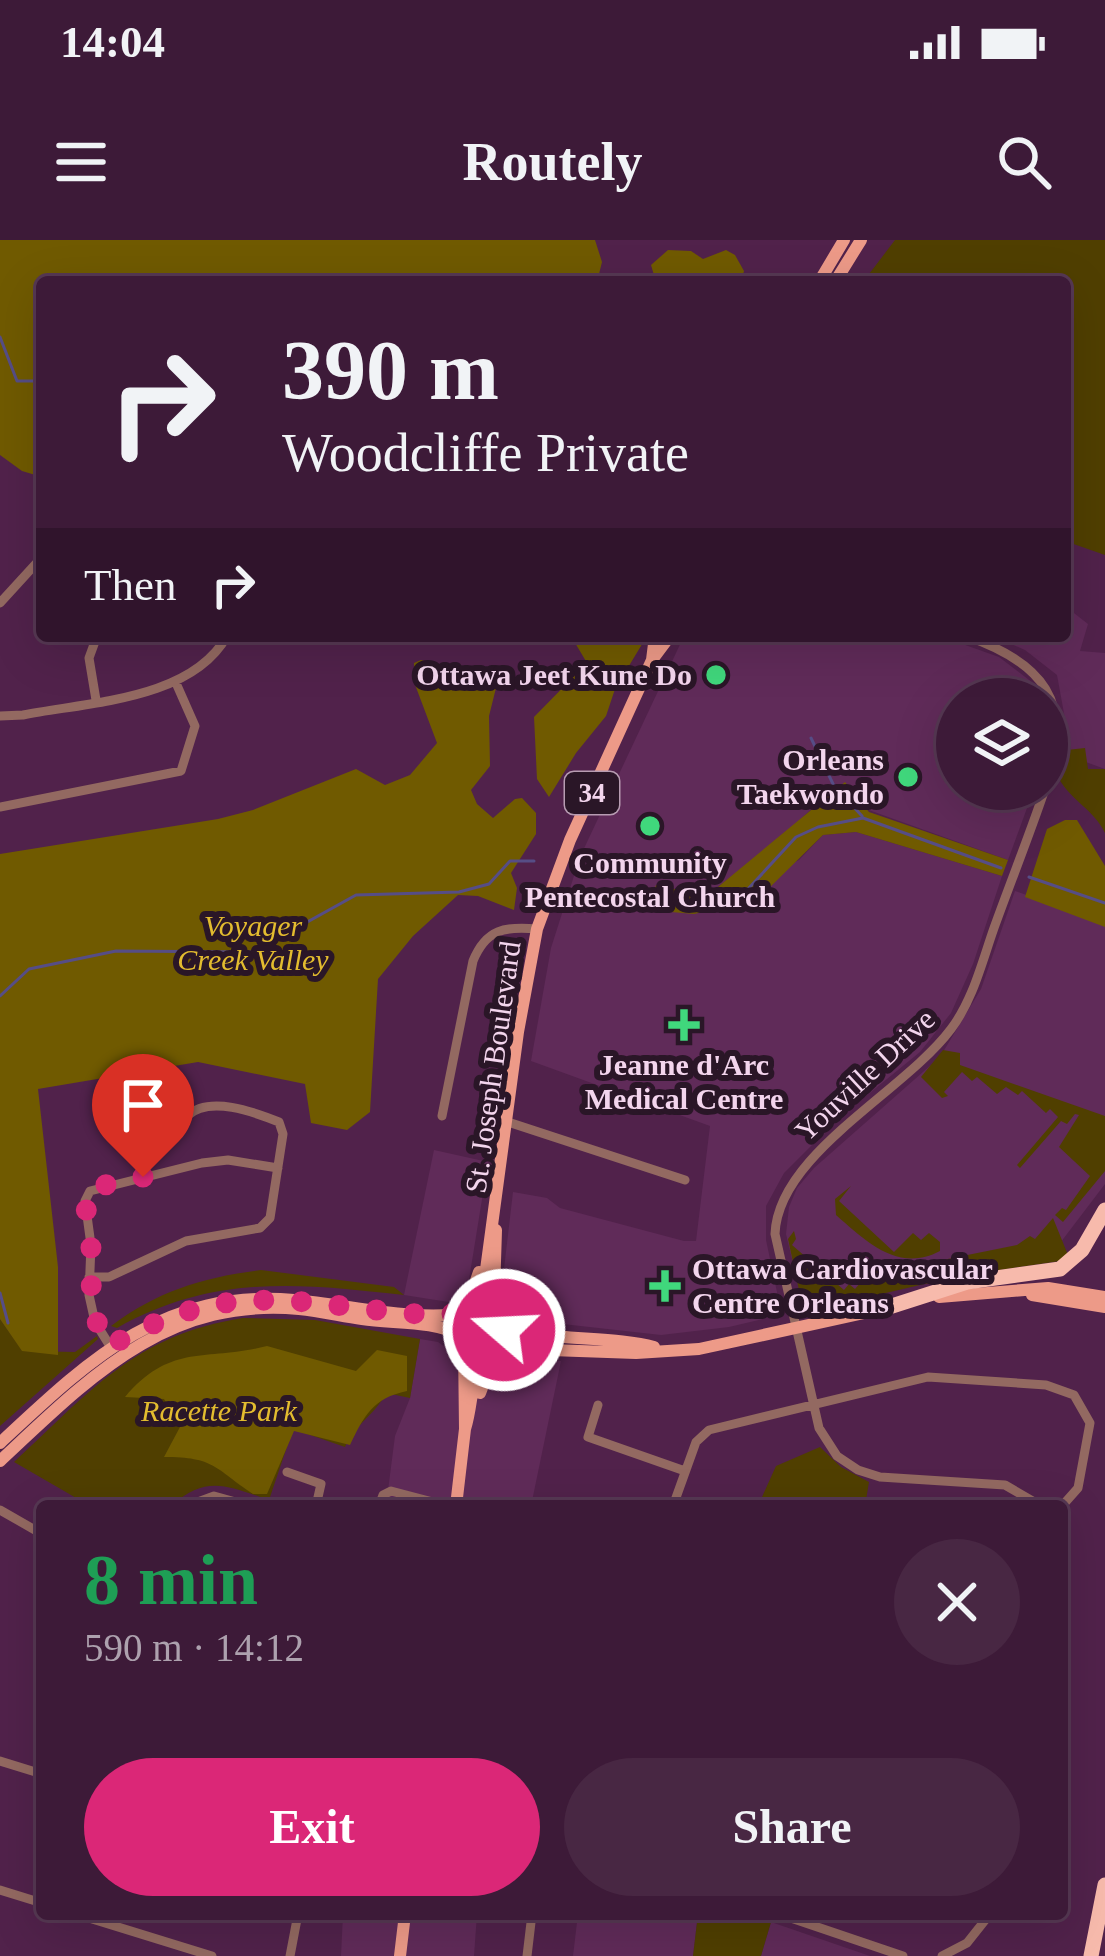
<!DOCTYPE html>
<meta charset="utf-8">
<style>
body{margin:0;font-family:Georgia,serif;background:#482743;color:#f1f3f6;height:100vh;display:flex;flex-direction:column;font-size:45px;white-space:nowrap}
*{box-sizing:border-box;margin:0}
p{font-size:39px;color:#ada1ae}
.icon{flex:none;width:66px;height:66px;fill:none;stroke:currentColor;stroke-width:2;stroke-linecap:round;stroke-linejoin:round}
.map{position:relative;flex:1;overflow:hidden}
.panel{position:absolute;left:36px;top:1260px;width:1032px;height:420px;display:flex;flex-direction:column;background:#3d1a38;border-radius:12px;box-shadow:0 12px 48px #0002,0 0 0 3px #563853}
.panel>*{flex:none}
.banner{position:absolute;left:36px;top:36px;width:1035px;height:366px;border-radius:12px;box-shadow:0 12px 48px #0002,0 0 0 3px #563853;background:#3d1a38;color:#f1f3f6;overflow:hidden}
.buttons{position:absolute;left:936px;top:438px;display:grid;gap:24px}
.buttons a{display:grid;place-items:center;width:132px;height:132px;border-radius:50%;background:#3d1a38;box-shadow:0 12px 48px #0002,0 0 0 3px #563853;font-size:60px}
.pin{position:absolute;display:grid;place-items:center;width:102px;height:102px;color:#fff;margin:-123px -51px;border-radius:50% 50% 50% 0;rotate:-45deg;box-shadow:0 0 12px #0007}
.pin .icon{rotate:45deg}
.me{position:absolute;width:132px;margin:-66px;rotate:289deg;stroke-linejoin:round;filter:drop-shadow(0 0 9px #0008)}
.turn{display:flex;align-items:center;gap:42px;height:252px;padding:0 48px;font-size:54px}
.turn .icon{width:156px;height:156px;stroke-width:2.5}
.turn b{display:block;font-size:84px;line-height:102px}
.then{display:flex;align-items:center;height:114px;padding:0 48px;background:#0003;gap:24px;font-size:45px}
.round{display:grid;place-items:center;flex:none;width:126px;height:126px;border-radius:63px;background:#482743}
.head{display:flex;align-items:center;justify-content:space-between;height:204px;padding:0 48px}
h1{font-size:72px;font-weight:800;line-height:90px;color:#1e9e55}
.cta{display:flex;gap:24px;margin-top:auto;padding:24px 48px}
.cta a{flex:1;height:138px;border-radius:72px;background:#db2777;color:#fff;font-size:48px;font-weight:800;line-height:138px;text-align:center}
.cta a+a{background:#482743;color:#f1f3f6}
.status{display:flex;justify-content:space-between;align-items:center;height:84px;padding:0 60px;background:#3d1a38;direction:ltr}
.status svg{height:33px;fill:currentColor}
header{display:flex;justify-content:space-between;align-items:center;height:156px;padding:0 48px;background:#3d1a38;font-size:54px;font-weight:800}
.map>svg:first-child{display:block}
.built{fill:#602b59}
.green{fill:#503f00}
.forest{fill:#705a00}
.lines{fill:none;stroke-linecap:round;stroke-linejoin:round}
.stream{stroke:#564d86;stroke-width:3}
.minor{stroke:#936961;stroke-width:9}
.major{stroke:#ed9a88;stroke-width:12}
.highway{stroke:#f7baac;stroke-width:15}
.route{stroke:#db2777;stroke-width:21;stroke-dasharray:0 37.8}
.poi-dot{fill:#40d77c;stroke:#2a1627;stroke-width:4.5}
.labels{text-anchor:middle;stroke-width:12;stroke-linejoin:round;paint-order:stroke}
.shield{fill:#2a1627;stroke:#b79cb2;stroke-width:3}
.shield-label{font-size:27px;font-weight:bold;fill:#f3d5ed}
.poi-label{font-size:30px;font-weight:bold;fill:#f3d5ed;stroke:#2a1627;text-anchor:end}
.park-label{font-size:30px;font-style:italic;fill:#e3bc2f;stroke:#2a1627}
.street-label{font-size:30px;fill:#f3d5ed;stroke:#2a1627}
</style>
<div class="status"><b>14:04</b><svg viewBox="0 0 49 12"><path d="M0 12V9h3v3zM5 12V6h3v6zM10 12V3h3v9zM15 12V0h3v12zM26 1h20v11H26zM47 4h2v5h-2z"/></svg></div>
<header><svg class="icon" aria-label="menu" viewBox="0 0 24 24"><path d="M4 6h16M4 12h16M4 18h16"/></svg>Routely<svg class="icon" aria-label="search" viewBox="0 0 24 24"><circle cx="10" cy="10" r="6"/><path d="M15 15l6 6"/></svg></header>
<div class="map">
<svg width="1105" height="1716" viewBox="0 0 1105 1716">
<rect width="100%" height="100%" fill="#51224b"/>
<path class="built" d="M1065 366 1088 384 1080 411 1105 413V529L1072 517 1057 435 1025 410 993 396H1065Z
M684 396H940L999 417 1037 446 1042 459H957V549H1034L1008 620 827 555 772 605 706 656 657 645 694 674 799 620 823 595 856 592 1002 636 973 724 951 773 920 812 838 879 784 933 766 966V1000L781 1071 776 1076 729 1087 661 1095 518 1079 509 1070 502 1046 513 952 547 958 560 968 684 1001H696L710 886 531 821 551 708 580 617Z
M1015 651 1105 683V944L1051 1015 804 1068 786 994 789 967 797 948 814 928 940 817 981 749Z
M434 910 488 922 468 1046 463 1058 455 1063 404 1055Z
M420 1099 438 1102 457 1116 561 1121 531 1266H386L395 1196 410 1158Z
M343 1674H477L474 1716H341Z
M578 1674H698L693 1716H573Z
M771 1682 870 1716H761Z"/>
<path class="green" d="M895 0H1105V315L1065 301V42H863Z
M1085 508 1088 529H1105V593C1094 570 1072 561 1059 539L1067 510Z
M943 810 960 813V825L1105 876V931L1063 982 1055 975 1062 968 1066 970 1090 936 1059 907 1079 875 1075 874 1067 884 1061 881 1020 928 1017 925 1058 877 1050 869 1046 873 1022 851 1018 855 1006 847 997 854 977 837 972 841 962 832 944 852 948 856 942 858 921 837Z
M851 946 839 961 894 1012 913 993 921 1000 929 993 940 1002V1011C898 1033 867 1002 836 975L835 959Z
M1053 978 1068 1015 1060 1021 959 1036 808 1071 802 1064 788 999 794 991 796 999 792 1005 844 1050 849 1044 855 1049 875 1026 879 1029 882 1026 892 1033 893 1030 1017 1005 1030 996 1035 999Z
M261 1030 394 1047 404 1055C299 1043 213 1034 117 1088L111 1086C157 1051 204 1037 261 1030Z
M243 1078 315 1080 420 1099 410 1158 386 1153C376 1174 355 1184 345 1207L293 1189 269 1260C227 1246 207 1234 171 1266H90L14 1222C90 1152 134 1095 243 1078Z
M0 1079 23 1111 75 1112 97 1096 98 1099 0 1186Z
M820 1207 841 1227 869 1242 865 1266H758L776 1226Z
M698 1674H748L771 1682 761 1716H693Z"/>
<path class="forest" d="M0 0H595L602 22 597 42H42V237L22 231 0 215Z
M668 10 691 11 703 19 726 10 735 15 744 31 741 42H656L651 25Z
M571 396H647L615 449 606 476 576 513 549 557 537 539 534 477 587 423Z
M421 420 487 440 496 448 489 476 490 526 471 550 477 564 493 578 515 559 522 558 536 573V594L511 633 517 648 514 670 478 656 458 655 413 696 378 739 370 872 347 890 311 883 305 844 198 822 38 849 58 1027V1115L22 1111 0 1079V614L218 579 253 570 356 529 385 545 410 535 437 503 414 442V423Z
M845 542 869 572 1008 620 1002 636 856 592 823 595 757 660 694 674 648 670 656 645 707 656Z
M1065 580H1077L1105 626V687L1025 657 1047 589Z
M267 1106 356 1131 377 1110 407 1116V1151C373 1158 364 1176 350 1205L294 1191 267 1254H253C214 1228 215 1217 164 1217L180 1187 164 1159 125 1157C172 1102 206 1122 267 1106Z"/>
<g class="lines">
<path class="stream" d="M0 97 17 141H42
M811 498 834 546 862 576
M1029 637 1105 663
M658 661 694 667 725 662 748 649 796 597 818 587 863 578 1001 628
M0 756 29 729 116 711 253 712 356 655 459 652 489 644 510 621H534
M0 1053 8 1083"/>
<path class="minor" d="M0 363 42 317
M966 396C1042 422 1075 462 1047 543
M96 460 89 418 97 396
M0 476 23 475C89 462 191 460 227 396
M0 567 181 531 195 486 176 443
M442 876 473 721C486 689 505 686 537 689
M508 882 685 940
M89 1037H109L186 1001 260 988 270 978 283 894 279 882C254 872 209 855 187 876
M110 1106 95 1082 89 1055 91 1005 85 961 90 951 202 923 228 920 278 928
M598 1165 588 1197 685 1231
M287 1232 321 1244 316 1266
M187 1266 214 1256 250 1266
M379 1266 383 1255 391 1251 448 1266
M673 1266 696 1202 709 1190 928 1137 1046 1145 1074 1155 1090 1183 1078 1248 1062 1266
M1041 1266 1005 1245 880 1237 858 1230 837 1216 819 1188 775 994C778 914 904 852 951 789 973 760 982 722 994 688 1011 641 1029 596 1045 549
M0 1270 42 1294
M0 1521 42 1534
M0 1650 42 1663
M76 1674 212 1716
M779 1674 903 1716
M290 1716 298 1674
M527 1716 532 1674
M942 1716 967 1703 990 1674"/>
<path class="major" d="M819 42 844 0
M835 42 861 0
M652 420 655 396
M496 990 494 1053 498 1075
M1032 1055 1105 1067
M939 1057 1048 1048 1105 1057
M474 1069 483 1052 518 792 537 689 570 600 652 420 670 396
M453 1074 471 1055 479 1032
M503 1084C532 1102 612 1095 654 1107
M460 1088 468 1108 486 1112
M495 1108 636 1113 699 1109 896 1066
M480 1153 493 1119 504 1109
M465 1189C472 1168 471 1142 480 1122 486 1107 519 1096 497 1075 489 1066 480 1068 470 1071
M0 1203C90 1119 162 1049 294 1060 351 1065 412 1082 468 1073
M0 1221C89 1138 166 1057 299 1069 320 1071 341 1076 362 1079 393 1084 434 1080 461 1096
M456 1266 465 1189 464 1105
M400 1716 405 1674"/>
<path class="highway" d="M892 1066 967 1042 1060 1029 1082 1010 1105 970
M1091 1716 1105 1645"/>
</g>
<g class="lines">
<path class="route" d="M143 937 95 947 85 961C87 977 91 994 91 1011 93 1051 85 1069 110 1106 236 1033 301 1067 433 1075 452 1076 469 1069 487 1069L501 1079 504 1090"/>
</g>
<g class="poi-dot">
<circle cx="716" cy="435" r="12"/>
<circle cx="908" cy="537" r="12"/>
<circle cx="650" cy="586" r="12"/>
<path d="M678 767h12v12h12v12h-12v12h-12v-12h-12v-12h12z"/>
<path d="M659 1028h12v12h12v12h-12v12h-12v-12h-12v-12h12z"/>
</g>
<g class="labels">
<rect class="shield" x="565" y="532" width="54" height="42" rx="9"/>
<g class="shield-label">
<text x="592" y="562">34</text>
</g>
<g class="poi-label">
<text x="692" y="445">Ottawa Jeet Kune Do</text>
<text x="884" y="530">Orleans<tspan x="884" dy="34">Taekwondo</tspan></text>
<text x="650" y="633" text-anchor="middle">Community<tspan x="650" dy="34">Pentecostal Church</tspan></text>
<text x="684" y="835" text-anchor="middle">Jeanne d'Arc<tspan x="684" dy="34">Medical Centre</tspan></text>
<text x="692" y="1039" text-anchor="start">Ottawa Cardiovascular<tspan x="692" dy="34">Centre Orleans</tspan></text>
</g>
<g class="park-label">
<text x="253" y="696">Voyager<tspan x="253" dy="34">Creek Valley</tspan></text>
<text x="219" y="1181">Racette Park</text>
</g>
<g class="street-label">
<text transform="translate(493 827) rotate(-82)" y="10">St. Joseph Boulevard</text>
<text transform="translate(865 835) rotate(-43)" y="10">Youville Drive</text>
</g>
</g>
</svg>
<div class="buttons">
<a><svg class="icon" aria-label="layers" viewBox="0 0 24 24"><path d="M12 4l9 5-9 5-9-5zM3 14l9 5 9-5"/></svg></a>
</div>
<div class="pin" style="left:143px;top:937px;background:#d93025"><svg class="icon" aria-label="arrive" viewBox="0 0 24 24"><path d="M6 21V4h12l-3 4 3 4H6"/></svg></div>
<svg class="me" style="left:504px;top:1090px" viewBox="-20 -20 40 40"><circle r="17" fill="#db2777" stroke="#fff" stroke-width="3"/><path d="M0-11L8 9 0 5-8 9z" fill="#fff"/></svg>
<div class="banner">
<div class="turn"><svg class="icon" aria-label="right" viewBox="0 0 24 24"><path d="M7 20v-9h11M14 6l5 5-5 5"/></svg><div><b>390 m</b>Woodcliffe Private</div></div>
<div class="then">Then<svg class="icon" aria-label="right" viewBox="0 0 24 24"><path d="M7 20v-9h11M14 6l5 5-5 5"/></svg></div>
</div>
<section class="panel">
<div class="head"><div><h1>8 min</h1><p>590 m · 14:12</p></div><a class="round"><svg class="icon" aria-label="close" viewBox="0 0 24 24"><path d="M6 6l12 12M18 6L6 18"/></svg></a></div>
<div class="cta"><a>Exit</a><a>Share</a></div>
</section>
</div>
